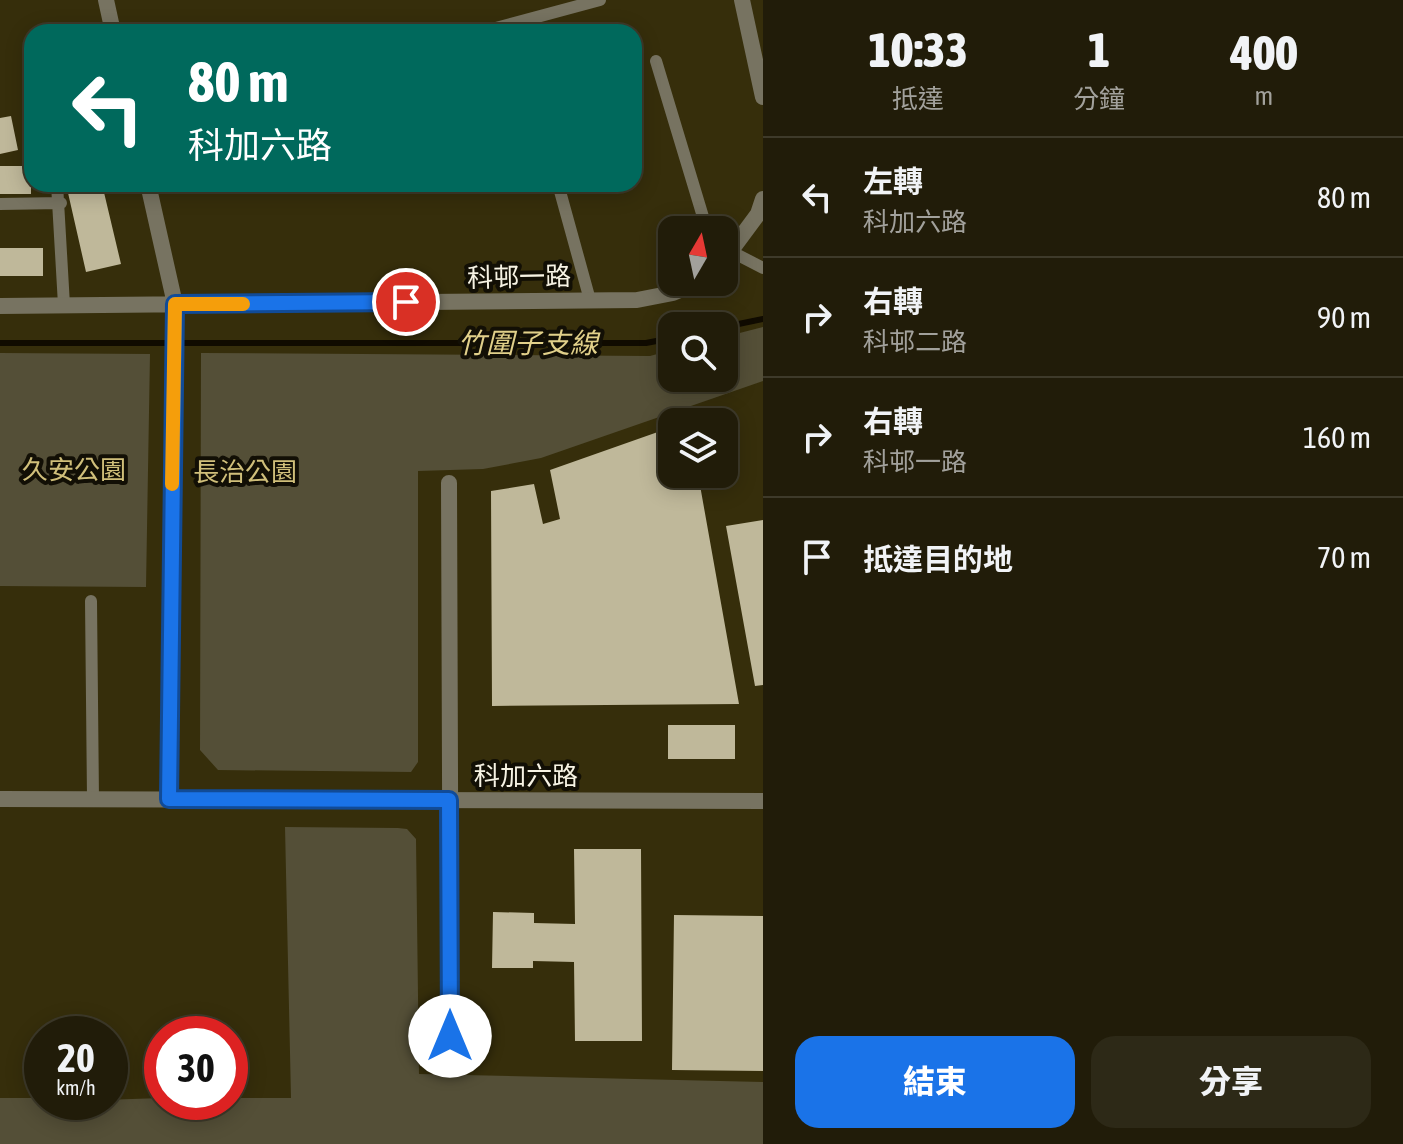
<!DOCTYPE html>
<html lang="zh-TW">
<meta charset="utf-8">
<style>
body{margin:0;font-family:"Asap Condensed","Noto Sans TC",sans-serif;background:#2d2917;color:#f1f3f6;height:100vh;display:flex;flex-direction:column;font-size:30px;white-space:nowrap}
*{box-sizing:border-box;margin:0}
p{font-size:26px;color:#a2a19c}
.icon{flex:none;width:44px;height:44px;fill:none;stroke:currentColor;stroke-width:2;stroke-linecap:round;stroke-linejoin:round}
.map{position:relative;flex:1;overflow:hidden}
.details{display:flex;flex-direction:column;background:#211c09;width:640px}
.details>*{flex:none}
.hud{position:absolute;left:24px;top:24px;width:618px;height:168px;border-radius:24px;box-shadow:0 4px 20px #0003,0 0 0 2px #3e3a2a;background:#00695c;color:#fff;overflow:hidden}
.needle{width:52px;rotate:9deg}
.fabs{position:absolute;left:658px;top:216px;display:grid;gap:16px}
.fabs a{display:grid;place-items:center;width:80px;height:80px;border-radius:16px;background:#211c09;box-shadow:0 4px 20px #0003,0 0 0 2px #3e3a2a;font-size:40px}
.speed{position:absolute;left:24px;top:1016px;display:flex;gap:16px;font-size:40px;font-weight:700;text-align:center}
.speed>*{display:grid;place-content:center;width:104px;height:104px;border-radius:50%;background:#211c09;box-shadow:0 4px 20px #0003,0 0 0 2px #3e3a2a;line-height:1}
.speed small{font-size:20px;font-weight:400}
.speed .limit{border:12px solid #d22;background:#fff;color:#111}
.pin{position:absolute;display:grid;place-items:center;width:68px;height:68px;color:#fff;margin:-34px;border:4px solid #fff;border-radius:50%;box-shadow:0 2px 8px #0007}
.me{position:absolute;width:88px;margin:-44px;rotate:0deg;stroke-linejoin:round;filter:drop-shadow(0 0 6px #0008)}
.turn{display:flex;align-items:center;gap:28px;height:168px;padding:0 32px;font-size:36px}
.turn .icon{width:104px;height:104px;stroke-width:2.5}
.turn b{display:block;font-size:56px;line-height:68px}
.eta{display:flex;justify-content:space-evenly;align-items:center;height:136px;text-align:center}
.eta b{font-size:48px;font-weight:800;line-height:56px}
.button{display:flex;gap:16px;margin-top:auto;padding:16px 32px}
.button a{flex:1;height:92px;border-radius:24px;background:#1a73e8;color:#fff;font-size:32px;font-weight:800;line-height:92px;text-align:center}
.button a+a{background:#2d2917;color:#f1f3f6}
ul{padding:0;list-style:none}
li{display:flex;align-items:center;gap:24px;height:120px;padding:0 32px;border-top:2px solid #3e3a2a}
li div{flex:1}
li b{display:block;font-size:30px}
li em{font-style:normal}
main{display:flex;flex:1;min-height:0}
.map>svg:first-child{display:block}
.built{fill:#362e0b;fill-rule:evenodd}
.green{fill:#544f37}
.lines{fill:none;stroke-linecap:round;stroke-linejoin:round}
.stream{stroke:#100b00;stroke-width:6}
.building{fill:#bfb89a}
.service{stroke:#777361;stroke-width:12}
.minor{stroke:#777361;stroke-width:16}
.route-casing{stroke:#114b97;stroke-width:20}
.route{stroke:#1a73e8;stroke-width:14}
.slow{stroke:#f59e0b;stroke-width:14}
.labels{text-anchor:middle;stroke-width:8;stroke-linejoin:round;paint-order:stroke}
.street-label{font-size:26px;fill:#f7f3e4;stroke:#120f05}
.park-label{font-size:26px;fill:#d0bf7a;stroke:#120f05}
.water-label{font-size:28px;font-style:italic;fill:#e1d08a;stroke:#120f05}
</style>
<main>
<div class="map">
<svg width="763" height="1144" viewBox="0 0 763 1144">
<rect width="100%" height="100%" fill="#2c260c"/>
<path class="built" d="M0 0H763V1144H0ZM32 32H634V184H32ZM672 230H724V282H672ZM672 326H724V378H672ZM672 422H724V474H672ZM42 1034H110V1102H42ZM162 1034H230V1102H162Z"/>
<path class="green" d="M763 327V381L541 458 483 469 418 471V762L411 772 218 770 200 750 201 353 650 356 672 350V378H724V337Z
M0 353 150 354 146 587 0 586Z
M285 827 398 828 407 829 416 839 419 1074 763 1082V1144H0V1098H42V1102L162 1098V1102H230V1098H291Z"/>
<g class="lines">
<path class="stream" d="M724 327 763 319
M0 343H646L672 338"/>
</g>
<path class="building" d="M11 116 18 150 0 154V118Z
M0 166H31V194H0Z
M66 184H102L121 264 86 272Z
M0 248H43V276H0Z
M672 427V474H698L739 704 492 706 491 491 534 484 543 524 560 519 550 470Z
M763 520V685L755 686 726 526Z
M668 725H735V759H668Z
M574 849H641L642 1041H575L574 962 533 961V968H492L493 912 534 913V923L575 924Z
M674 915 763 916V1071L672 1070Z"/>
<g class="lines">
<path class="service" d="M481 32 600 0
M656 61 707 230
M57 184 64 305
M558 184 590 300
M0 204 61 203
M732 252 763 268
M91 601 93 799"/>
<path class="minor" d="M106 0 113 32
M742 0 763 97
M148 184 175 304 169 799
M724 260 758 214 763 199
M0 306 637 300 673 293 699 282
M449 483 451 1065
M0 799 763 801"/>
</g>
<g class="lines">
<defs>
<path id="route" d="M406 302 175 304 169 799 449 800 450 1036"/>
</defs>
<use href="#route" class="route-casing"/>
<use href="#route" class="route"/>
<path class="slow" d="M172 484 175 304H243"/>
</g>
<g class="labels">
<g class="street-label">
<text transform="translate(519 277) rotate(-1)" y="9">科邨一路</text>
<text x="526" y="785">科加六路</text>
</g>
<g class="park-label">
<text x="74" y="479">久安公園</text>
<text x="245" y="481">長治公園</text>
</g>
<g class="water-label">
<text x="528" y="353">竹圍子支線</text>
</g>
</g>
</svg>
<div class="fabs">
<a><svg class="needle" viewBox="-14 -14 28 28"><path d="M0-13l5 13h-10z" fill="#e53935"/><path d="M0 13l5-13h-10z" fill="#a2a19c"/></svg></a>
<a><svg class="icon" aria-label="search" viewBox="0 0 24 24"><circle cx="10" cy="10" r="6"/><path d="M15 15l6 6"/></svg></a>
<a><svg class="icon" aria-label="layers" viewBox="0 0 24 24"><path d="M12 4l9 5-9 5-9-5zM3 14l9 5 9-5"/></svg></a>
</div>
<div class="speed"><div>20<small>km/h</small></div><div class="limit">30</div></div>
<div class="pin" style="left:406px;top:302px;background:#d93025"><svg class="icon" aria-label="arrive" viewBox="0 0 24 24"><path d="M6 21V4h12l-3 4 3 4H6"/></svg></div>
<svg class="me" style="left:450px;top:1036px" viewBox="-20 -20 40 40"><circle r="19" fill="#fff"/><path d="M0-13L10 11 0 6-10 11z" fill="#1a73e8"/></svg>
<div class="hud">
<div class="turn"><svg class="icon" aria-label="left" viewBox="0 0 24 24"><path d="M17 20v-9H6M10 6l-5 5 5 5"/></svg><div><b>80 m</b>科加六路</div></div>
</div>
</div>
<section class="details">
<div class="eta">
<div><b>10:33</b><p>抵達</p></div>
<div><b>1</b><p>分鐘</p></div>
<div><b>400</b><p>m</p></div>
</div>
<ul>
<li><svg class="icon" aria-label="left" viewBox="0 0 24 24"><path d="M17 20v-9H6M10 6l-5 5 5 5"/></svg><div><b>左轉</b><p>科加六路</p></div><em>80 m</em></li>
<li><svg class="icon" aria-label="right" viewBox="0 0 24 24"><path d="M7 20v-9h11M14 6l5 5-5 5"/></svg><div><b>右轉</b><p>科邨二路</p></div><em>90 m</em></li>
<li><svg class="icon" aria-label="right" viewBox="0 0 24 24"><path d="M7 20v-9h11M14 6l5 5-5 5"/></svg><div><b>右轉</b><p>科邨一路</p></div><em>160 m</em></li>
<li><svg class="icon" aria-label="arrive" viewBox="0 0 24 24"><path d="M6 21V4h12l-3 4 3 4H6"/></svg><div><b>抵達目的地</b></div><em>70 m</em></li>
</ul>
<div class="button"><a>結束</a><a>分享</a></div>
</section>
</main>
